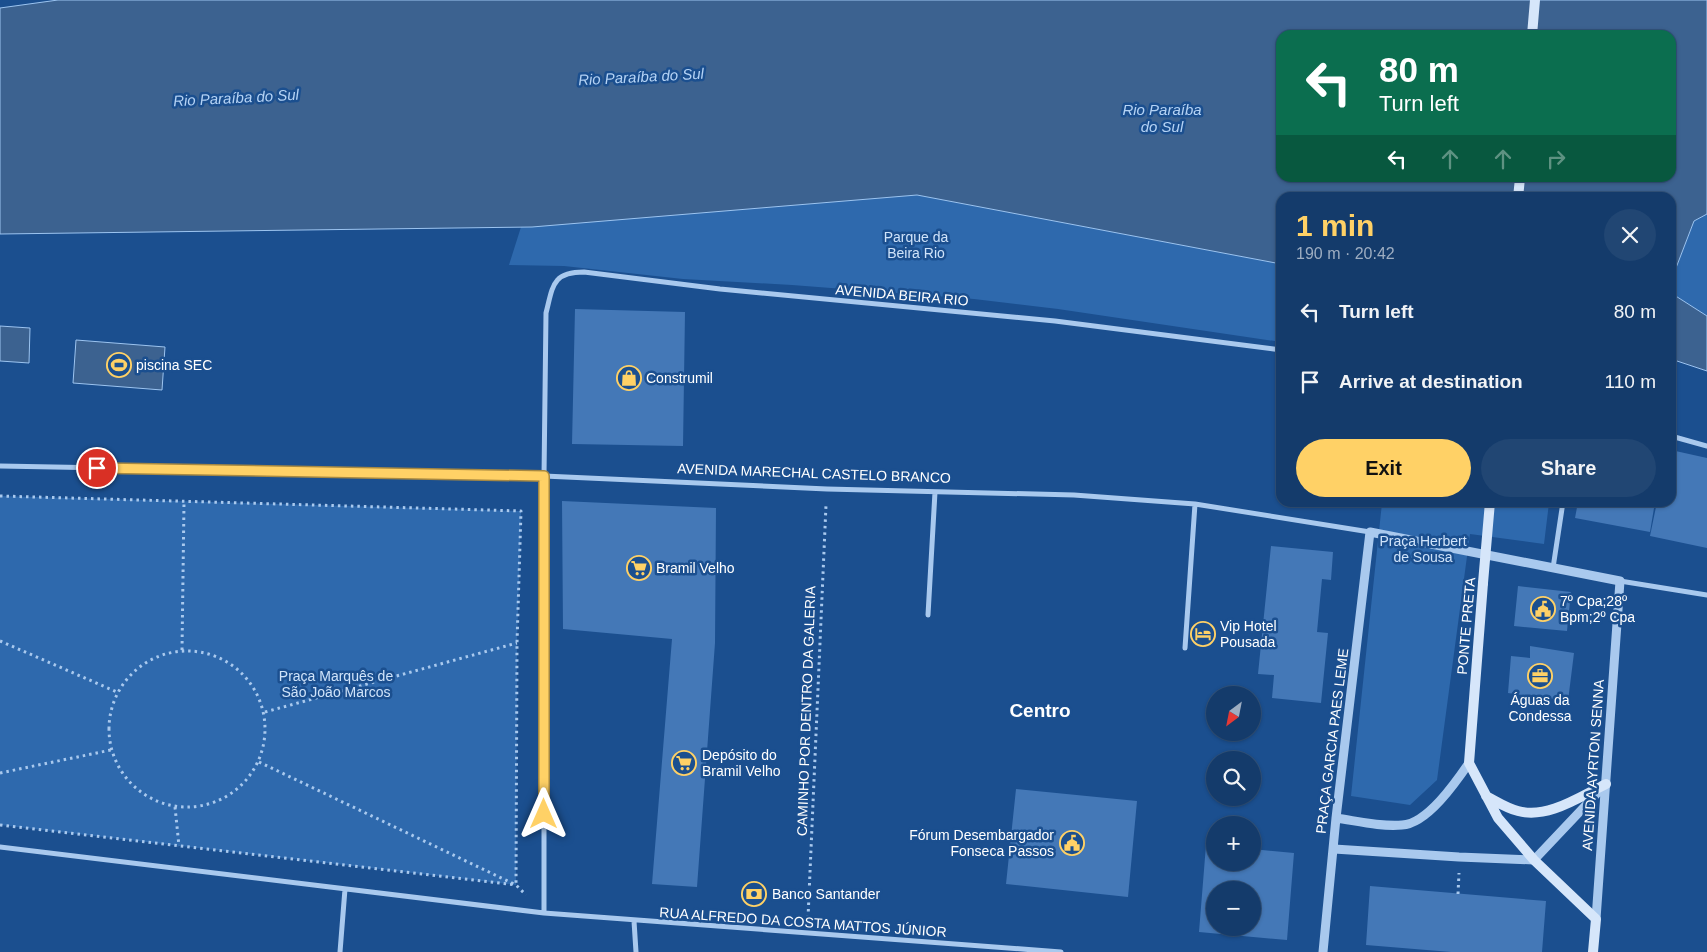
<!DOCTYPE html>
<meta charset="utf-8">
<style>
body{margin:0;font-family:Arial,sans-serif;background:#214673;color:#f1f3f6;height:100vh;display:flex;flex-direction:column;font-size:19px;white-space:nowrap}
*{box-sizing:border-box;margin:0}
p{font-size:16px;color:#9dadc1}
.icon{flex:none;width:28px;height:28px;fill:none;stroke:currentColor;stroke-width:2;stroke-linecap:round;stroke-linejoin:round}
.map{position:relative;flex:1;overflow:hidden}
.panel{position:absolute;left:1276px;top:192px;width:400px;height:315px;display:flex;flex-direction:column;background:#143b6b;border-radius:15px;box-shadow:0 1px 4px #0004,0 0 0 1px #33557e}
.panel>*{flex:none}
.banner{position:absolute;left:1276px;top:30px;width:400px;height:152px;border-radius:15px;box-shadow:0 1px 4px #0004,0 0 0 1px #33557e;background:#0b6e4f;color:#fff;overflow:hidden}
.needle{width:32px;rotate:212deg}
.controls{position:absolute;left:1206px;top:686px;display:grid;gap:10px}
.controls a{display:grid;place-items:center;width:55px;height:55px;border-radius:50%;background:#143b6b;box-shadow:0 1px 4px #0004,0 0 0 1px #33557e;font-size:25px}
.pin{position:absolute;display:grid;place-items:center;width:42px;height:42px;color:#fff;margin:-21px;border:2px solid #fff;border-radius:50%;box-shadow:0 1px 5px #0007}
.me{position:absolute;width:55px;margin:-28px;rotate:0deg;stroke-linejoin:round;filter:drop-shadow(0 0 4px #0008)}
.turn{display:flex;align-items:center;gap:18px;height:105px;padding:0 20px;font-size:22px}
.turn .icon{width:65px;height:65px;stroke-width:2.5}
.turn b{display:block;font-size:35px;line-height:42px}
.lanes{display:flex;align-items:center;height:48px;padding:0 20px;background:#0003;justify-content:center;gap:25px;direction:ltr}
.lanes .off{opacity:.35}
.round{display:grid;place-items:center;flex:none;width:52px;height:52px;border-radius:26px;background:#214673}
.headline{display:flex;align-items:center;justify-content:space-between;height:85px;padding:0 20px}
h1{font-size:30px;font-weight:700;line-height:38px;color:#ffd166}
.cta{display:flex;gap:10px;margin-top:auto;padding:10px 20px}
.cta a{flex:1;height:58px;border-radius:30px;background:#ffd166;color:#111;font-size:20px;font-weight:700;line-height:58px;text-align:center}
.cta a+a{background:#214673;color:#f1f3f6}
ul{padding:0;list-style:none}
li{display:flex;align-items:center;gap:15px;height:70px;padding:0 20px}
li div{flex:1}
li b{display:block;font-size:19px}
li em{font-style:normal}
.map>svg:first-child{display:block}
.green{fill:#2e69ad}
.water{fill:#3c6290;stroke:#9cc4f0;fill-rule:evenodd}
.building{fill:#4478b7;fill-rule:evenodd}
.lines{fill:none;stroke-linecap:round;stroke-linejoin:round}
.path{stroke:#a9c9ee;stroke-width:3;stroke-dasharray:2.5 4;stroke-linecap:butt}
.minor{stroke:#a9c9ee;stroke-width:5}
.tertiary{stroke:#a9c9ee;stroke-width:9}
.secondary{stroke:#d6e6fa;stroke-width:10}
.secondary-bridge{stroke:#d6e6fa;stroke-width:10}
.route-casing{stroke:#a68842;stroke-width:12}
.route{stroke:#ffd166;stroke-width:9}
.labels{text-anchor:middle;stroke-width:5;stroke-linejoin:round;paint-order:stroke}
.park-label{font-size:14px;fill:#cfe3fa;stroke:#1b4f8f}
.street-label{font-size:14px;fill:#fff;stroke:#1b4f8f}
.poi-label{font-size:14px;fill:#fff;stroke:#1b4f8f;text-anchor:start}
.water-label{font-size:15px;font-style:italic;fill:#b5d3f5;stroke:#1b4f8f}
.district-label{font-size:19px;font-weight:bold;fill:#fff;stroke:#1b4f8f}
</style>
<div class="map">
<svg width="1707" height="952" viewBox="0 0 1707 952">
<rect width="100%" height="100%" fill="#1b4f8f"/>
<path class="green" d="M917 195 1281 264V342L1058 309 974 299 792 285 683 279 564 266 509 265 521 227Z
M1707 214V316L1671 293V281L1694 221Z
M0 496 521 511 517 643 516 885 0 825Z
M1382 503H1549L1544 544 1470 534 1437 780 1410 805 1351 796Z"/>
<path class="water" d="M58 0H1707V214L1694 221 1671 281V198H1281V264L917 195 532 227 0 234V8ZM1281 35H1671V178H1281Z
M1671 293 1707 316V371L1671 359Z
M0 326 30 328 29 363 0 361Z
M76 340 165 347 162 390 73 383Z"/>
<path class="building" d="M575 309 685 312 683 446 572 444Z
M1671 450 1707 458V548L1650 536 1657 502H1671Z
M562 501 716 508 715 643 697 887 652 884 672 639 563 629Z
M1578 502H1655L1650 532 1575 518Z
M1271 546 1333 552 1331 580 1322 579 1317 632 1328 633 1321 703 1272 698 1274 675 1258 674Z
M1518 586 1571 592 1567 631 1514 626Z
M1530 646 1574 653 1568 701 1508 693 1511 656 1530 658Z
M1016 789 1137 801 1128 897 1006 884Z
M1206 845 1215 846V862H1252V849L1294 853 1287 940 1199 932ZM1215 890H1252V928H1215Z
M1370 886 1546 901 1542 952H1451L1366 945Z"/>
<g class="lines">
<path class="path" d="M0 496 521 511 517 643 516 885
M0 641 117 692
M182 650 184 502
M109 729a78 78 0 1 1 156 0a78 78 0 1 1-156 0Z
M265 712 517 643
M259 762 516 885 526 895
M0 773 111 750
M175 807 179 846
M0 825 516 885
M1458 894 1459 873
M808 918 826 505"/>
<path class="minor" d="M1671 436 1707 446
M0 466 544 476 827 489 1074 495 1195 504 1370 532
M1553 568 1563 502
M1620 581 1707 595
M928 615 935 492
M1185 648 1195 504
M0 847 544 913 1061 952
M544 913V476L546 313C553 286 552 272 584 272L720 289 1055 321 1281 350
M634 921 636 952
M340 952 345 889"/>
<path class="tertiary" d="M1336 818C1357 821 1381 827 1402 825 1427 824 1456 782 1469 763
M1334 849 1459 857 1534 860 1604 786
M1323 952 1336 818 1370 532 1620 581 1596 919"/>
<path class="secondary" d="M1532 35 1535 0
M1518 198 1520 178
M1483 583 1469 763 1498 818 1534 860 1596 919 1593 952
M1486 796C1496 801 1506 808 1518 811 1548 819 1579 797 1606 784"/>
<path class="secondary-bridge" d="M1483 583 1490 502"/>
</g>
<g class="lines">
<defs>
<path id="route" d="M97 468 544 476V814"/>
</defs>
<use href="#route" class="route-casing"/>
<use href="#route" class="route"/>
</g>
<defs>
<symbol id="stadium-ring" viewBox="-11 -11 22 22"><circle r="9.5" fill="#1b4f8f" stroke="#ffd166" stroke-width="1.5"/><path d="M0-5a6.5 5 0 1 0 0 10a6.5 5 0 1 0 0-10ZM-3.5-1.8h7v3.6h-7Z" fill="#ffd166"/></symbol>
<symbol id="shop-ring" viewBox="-11 -11 22 22"><circle r="9.5" fill="#1b4f8f" stroke="#ffd166" stroke-width="1.5"/><path d="M-5-2.5h2.3a2.7 3.5 0 0 1 5.4 0H5L5.5 6h-11ZM-1.5-2.5h3a1.5 2.3 0 0 0-3 0Z" fill="#ffd166"/></symbol>
<symbol id="supermarket-ring" viewBox="-11 -11 22 22"><circle r="9.5" fill="#1b4f8f" stroke="#ffd166" stroke-width="1.5"/><path d="M-6-5.5h2.5l.6 2H6L4.5 2H-2.5L-4.4-4H-6ZM-1.5 3.2a1.3 1.3 0 1 0 .1 0ZM3 3.2a1.3 1.3 0 1 0 .1 0Z" fill="#ffd166"/></symbol>
<symbol id="civic-ring" viewBox="-11 -11 22 22"><circle r="9.5" fill="#1b4f8f" stroke="#ffd166" stroke-width="1.5"/><path d="M-.6-6.5H3V-4.5H.6V-3L4-1V1h2V6H-6V1h2V-1L-.6-3ZM-1.2 2.5V6h2.4V2.5Z" fill="#ffd166"/></symbol>
<symbol id="hotel-ring" viewBox="-11 -11 22 22"><circle r="9.5" fill="#1b4f8f" stroke="#ffd166" stroke-width="1.5"/><path d="M-6-4.5h1.5V1H6V5H4.5V3h-9V5H-6ZM-4 0a1.8 1.8 0 1 1 3.6 0ZM.5 0V-2.5h3Q6-2.5 6 0Z" fill="#ffd166"/></symbol>
<symbol id="office-ring" viewBox="-11 -11 22 22"><circle r="9.5" fill="#1b4f8f" stroke="#ffd166" stroke-width="1.5"/><path d="M-6-3h4V-5.5h4V-3h4V5H-6ZM-1-4.5V-3h2v-1.5ZM-6 0V1H6V0Z" fill="#ffd166"/></symbol>
<symbol id="bank-ring" viewBox="-11 -11 22 22"><circle r="9.5" fill="#1b4f8f" stroke="#ffd166" stroke-width="1.5"/><path d="M-6-4H6V4H-6ZM0-2.3a2.3 2.3 0 1 0 0 4.6a2.3 2.3 0 1 0 0-4.6Z" fill="#ffd166"/></symbol>
</defs>
<g fill-rule="evenodd">
<use href="#stadium-ring" x="105" y="351" width="28" height="28"/>
<use href="#shop-ring" x="615" y="364" width="28" height="28"/>
<use href="#supermarket-ring" x="625" y="554" width="28" height="28"/>
<use href="#civic-ring" x="1529" y="595" width="28" height="28"/>
<use href="#hotel-ring" x="1189" y="620" width="28" height="28"/>
<use href="#office-ring" x="1526" y="662" width="28" height="28"/>
<use href="#supermarket-ring" x="670" y="749" width="28" height="28"/>
<use href="#civic-ring" x="1058" y="829" width="28" height="28"/>
<use href="#bank-ring" x="740" y="880" width="28" height="28"/>
</g>
<g class="labels">
<g class="park-label">
<text x="916" y="242">Parque da<tspan x="916" dy="16">Beira Rio</tspan></text>
<text x="1423" y="546">Praça Herbert<tspan x="1423" dy="16">de Sousa</tspan></text>
<text x="336" y="681">Praça Marquês de<tspan x="336" dy="16">São João Marcos</tspan></text>
</g>
<g class="street-label">
<text transform="translate(902 295) rotate(5)" y="5">AVENIDA BEIRA RIO</text>
<text transform="translate(814 473) rotate(2)" y="5">AVENIDA MARECHAL CASTELO BRANCO</text>
<text transform="translate(1466 626) rotate(-85)" y="5">PONTE PRETA</text>
<text transform="translate(806 711) rotate(-88)" y="5">CAMINHO POR DENTRO DA GALERIA</text>
<text transform="translate(1332 741) rotate(-83)" y="5">PRAÇA GARCIA PAES LEME</text>
<text transform="translate(1593 765) rotate(-86)" y="5">AVENIDA AYRTON SENNA</text>
<text transform="translate(803 922) rotate(4)" y="5">RUA ALFREDO DA COSTA MATTOS JÚNIOR</text>
</g>
<g class="poi-label">
<text x="136" y="370">piscina SEC</text>
<text x="646" y="383">Construmil</text>
<text x="656" y="573">Bramil Velho</text>
<text x="1560" y="606">7º Cpa;28º<tspan x="1560" dy="16">Bpm;2º Cpa</tspan></text>
<text x="1220" y="631">Vip Hotel<tspan x="1220" dy="16">Pousada</tspan></text>
<text x="1540" y="705" text-anchor="middle">Águas da<tspan x="1540" dy="16">Condessa</tspan></text>
<text x="702" y="760">Depósito do<tspan x="702" dy="16">Bramil Velho</tspan></text>
<text x="1054" y="840" text-anchor="end">Fórum Desembargador<tspan x="1054" dy="16">Fonseca Passos</tspan></text>
<text x="772" y="899">Banco Santander</text>
</g>
<g class="water-label">
<text transform="translate(641 77) rotate(-3)" y="5">Rio Paraíba do Sul</text>
<text transform="translate(236 98) rotate(-3)" y="5">Rio Paraíba do Sul</text>
<text x="1162" y="115">Rio Paraíba<tspan x="1162" dy="17">do Sul</tspan></text>
</g>
<g class="district-label">
<text x="1040" y="717">Centro</text>
</g>
</g>
</svg>
<div class="controls">
<a><svg class="needle" viewBox="-14 -14 28 28"><path d="M0-13l5 13h-10z" fill="#e53935"/><path d="M0 13l5-13h-10z" fill="#9dadc1"/></svg></a>
<a><svg class="icon" aria-label="search" viewBox="0 0 24 24"><circle cx="10" cy="10" r="6"/><path d="M15 15l6 6"/></svg></a>
<a>+</a>
<a>−</a>
</div>
<div class="pin" style="left:97px;top:468px;background:#d93025"><svg class="icon" aria-label="arrive" viewBox="0 0 24 24"><path d="M6 21V4h12l-3 4 3 4H6"/></svg></div>
<svg class="me" style="left:544px;top:814px" viewBox="-20 -20 40 40"><path d="M0-17L14 15 0 8-14 15z" fill="#ffd166" stroke="#fff" stroke-width="4"/></svg>
<div class="banner">
<div class="turn"><svg class="icon" aria-label="left" viewBox="0 0 24 24"><path d="M17 20v-9H6M10 6l-5 5 5 5"/></svg><div><b>80 m</b>Turn left</div></div>
<div class="lanes"><svg class="icon" aria-label="left" viewBox="0 0 24 24"><path d="M17 20v-9H6M10 6l-5 5 5 5"/></svg><svg class="icon off" aria-label="ahead" viewBox="0 0 24 24"><path d="M12 20V5M6 11l6-6 6 6"/></svg><svg class="icon off" aria-label="ahead" viewBox="0 0 24 24"><path d="M12 20V5M6 11l6-6 6 6"/></svg><svg class="icon off" aria-label="right" viewBox="0 0 24 24"><path d="M7 20v-9h11M14 6l5 5-5 5"/></svg></div>
</div>
<section class="panel">
<div class="headline"><div><h1>1 min</h1><p>190 m · 20:42</p></div><a class="round"><svg class="icon" aria-label="close" viewBox="0 0 24 24"><path d="M6 6l12 12M18 6L6 18"/></svg></a></div>
<ul>
<li><svg class="icon" aria-label="left" viewBox="0 0 24 24"><path d="M17 20v-9H6M10 6l-5 5 5 5"/></svg><div><b>Turn left</b></div><em>80 m</em></li>
<li><svg class="icon" aria-label="arrive" viewBox="0 0 24 24"><path d="M6 21V4h12l-3 4 3 4H6"/></svg><div><b>Arrive at destination</b></div><em>110 m</em></li>
</ul>
<div class="cta"><a>Exit</a><a>Share</a></div>
</section>
</div>
